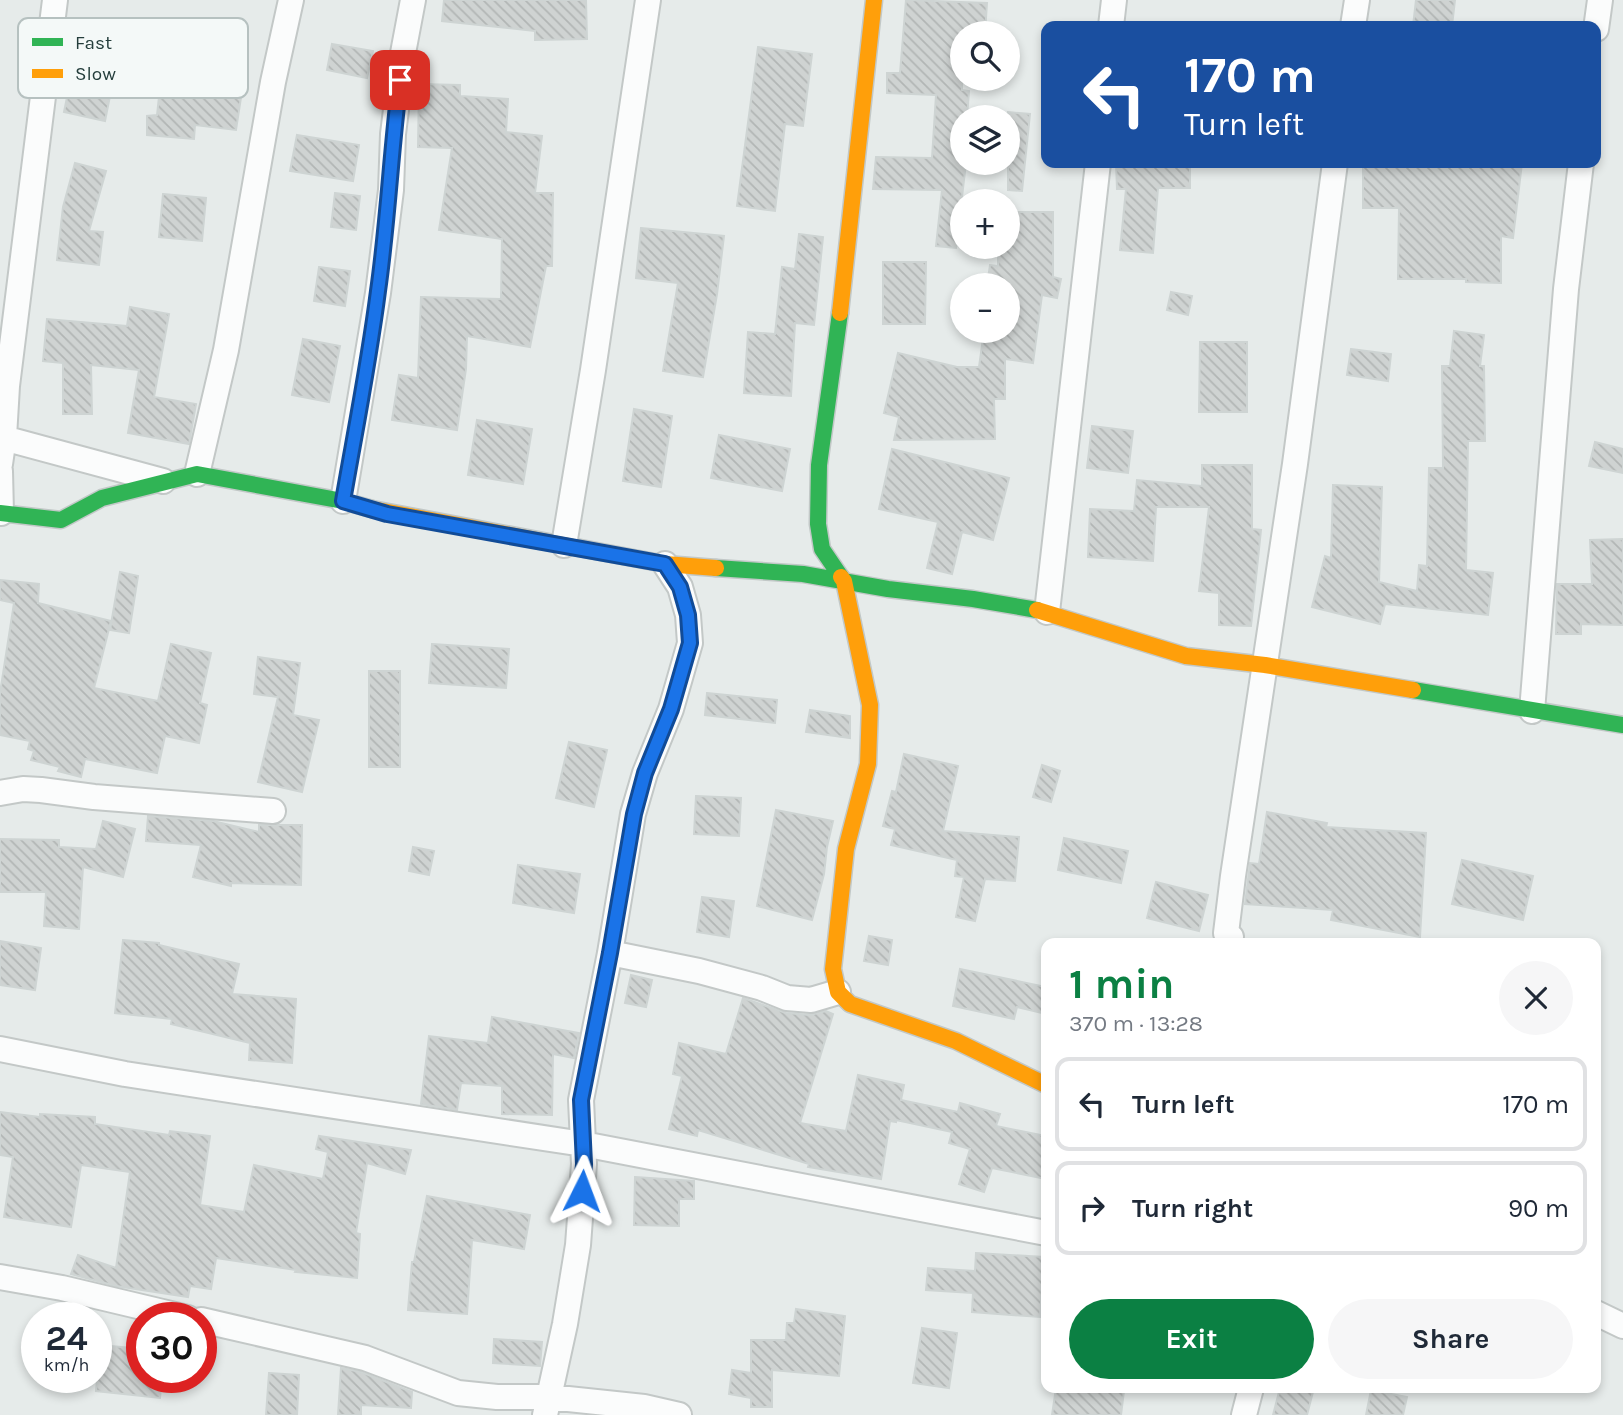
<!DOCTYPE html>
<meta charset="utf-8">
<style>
body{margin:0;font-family:Karla,sans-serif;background:#f6f6f7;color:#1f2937;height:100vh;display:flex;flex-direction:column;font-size:26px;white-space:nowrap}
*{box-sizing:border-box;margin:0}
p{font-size:23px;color:#747a83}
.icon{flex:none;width:38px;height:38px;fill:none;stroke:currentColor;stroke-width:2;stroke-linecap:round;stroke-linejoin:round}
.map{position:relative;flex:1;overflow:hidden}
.panel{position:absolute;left:1041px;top:938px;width:560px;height:455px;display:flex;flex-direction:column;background:#fff;border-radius:14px;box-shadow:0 4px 10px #0003}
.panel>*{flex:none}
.banner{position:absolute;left:1041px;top:21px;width:560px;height:147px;border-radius:14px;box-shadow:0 4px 10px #0003;background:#1a4fa0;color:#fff;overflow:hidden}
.fabs{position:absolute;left:950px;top:21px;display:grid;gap:14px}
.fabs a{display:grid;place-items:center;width:70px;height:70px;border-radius:50%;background:#fff;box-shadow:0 4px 10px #0003;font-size:35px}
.speed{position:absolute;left:21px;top:1302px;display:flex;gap:14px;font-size:35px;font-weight:700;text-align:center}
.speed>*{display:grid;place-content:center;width:91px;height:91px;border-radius:50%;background:#fff;box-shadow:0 4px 10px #0003;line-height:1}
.speed small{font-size:18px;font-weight:400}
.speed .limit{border:10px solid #d22;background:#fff;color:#111}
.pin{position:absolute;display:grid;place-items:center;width:60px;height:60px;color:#fff;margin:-30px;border-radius:14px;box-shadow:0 4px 10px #0006}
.me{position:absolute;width:77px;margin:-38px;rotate:3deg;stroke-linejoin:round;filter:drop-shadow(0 0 5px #0008)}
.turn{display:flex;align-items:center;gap:24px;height:147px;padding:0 28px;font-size:32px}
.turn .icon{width:91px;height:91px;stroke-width:2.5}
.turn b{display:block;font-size:49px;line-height:60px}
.round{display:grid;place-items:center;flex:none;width:74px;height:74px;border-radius:37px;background:#f6f6f7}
.head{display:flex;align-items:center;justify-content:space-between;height:119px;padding:0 28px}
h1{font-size:42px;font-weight:700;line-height:52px;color:#0b8043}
.cta{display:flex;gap:14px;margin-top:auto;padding:14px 28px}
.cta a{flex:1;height:80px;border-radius:42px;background:#0b8043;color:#fff;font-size:28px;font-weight:700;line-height:80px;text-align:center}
.cta a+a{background:#f6f6f7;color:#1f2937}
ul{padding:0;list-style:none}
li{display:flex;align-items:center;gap:21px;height:94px;margin:0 14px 10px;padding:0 14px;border:4px solid #e0e1e3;border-radius:14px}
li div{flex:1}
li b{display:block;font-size:26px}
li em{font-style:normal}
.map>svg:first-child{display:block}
.building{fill:url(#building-back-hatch);stroke:#ced4d3;stroke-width:2}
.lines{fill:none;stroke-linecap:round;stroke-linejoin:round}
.street-casing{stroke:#c3c8c7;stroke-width:28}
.fast-casing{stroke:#c2c8c7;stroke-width:19}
.slow-casing{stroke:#c2c8c7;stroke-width:19}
.street{stroke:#fbfcfc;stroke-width:24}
.fast{stroke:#30b455;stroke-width:16}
.slow{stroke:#ff9f0a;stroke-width:16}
.route-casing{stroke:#114b97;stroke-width:18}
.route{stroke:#1a73e8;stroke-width:12}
.key{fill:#f4f9f8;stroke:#b6c1c0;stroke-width:2}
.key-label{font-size:19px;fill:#243e3c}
</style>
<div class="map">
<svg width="1623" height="1415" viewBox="0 0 1623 1415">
<defs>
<pattern id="building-back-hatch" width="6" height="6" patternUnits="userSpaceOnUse" patternTransform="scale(1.75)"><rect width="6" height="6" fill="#cfd3d2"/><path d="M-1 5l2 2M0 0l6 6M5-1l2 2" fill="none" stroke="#b2b6b5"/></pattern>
</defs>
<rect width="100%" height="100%" fill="#e6ebea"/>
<path class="building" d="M444 0H586L587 39 535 40V31L442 21Z
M906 0 987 3 985 33H962V90L969 91 967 117H962V163H966L956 248 936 246 942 190 873 189 876 157 932 158 936 95 887 93V73H900Z
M1416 0H1455L1452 26H1413Z
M169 27H205V56L230 59 226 89 242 91 236 130 195 125 194 139 147 135V116L157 115 162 69H146L145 33 169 34Z
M332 44 373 51 367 78 327 70Z
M758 47 812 54 803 126 785 124 775 211 737 206Z
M73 68 114 76 105 121 64 112Z
M419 84 460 85V96L508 99 506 132 542 136 535 193H553L552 266H546L530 347 467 336 466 369 457 430 392 420 399 375 418 378 421 297 501 299 502 239 439 230 452 148 418 147Z
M1008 112 1030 114 1022 191 1008 190Z
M297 135 359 145 353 181 290 171Z
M75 163 106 171 89 231 103 232 99 265 57 260 63 207Z
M1116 163H1190V188H1158L1153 253 1120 250 1126 189H1117Z
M1363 163H1522L1513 238 1501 236V283L1466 282V279H1398L1399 208H1363Z
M335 193 360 196 356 230 331 227Z
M163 194 206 198 202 241 159 237Z
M1008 212H1053V277L1061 279 1057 298 1042 295 1033 363 1005 359V399H994L995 439 894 440 899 417 884 413 898 353 957 367H979L984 331H1008V285H987L990 265 998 266V247H1008Z
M641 228 724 236 717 294 703 377 663 371 678 283 636 278Z
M799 234 823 237 814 325 795 323 791 396 744 393 748 332 775 334 782 267 795 269Z
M883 262H926L925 324H883Z
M319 267 350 271 345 306 314 301Z
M1171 292 1192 296 1188 315 1167 310Z
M130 307 169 314 154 397 196 404 189 444 128 433 139 370 91 365 92 414H63V363L43 361 47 319 127 326Z
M1454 331 1484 335 1480 366H1484L1485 441H1468L1466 570 1493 573 1488 615 1385 604 1380 624 1312 607 1325 556 1331 558 1333 485 1382 487 1379 582 1417 591 1419 565 1427 566 1429 468H1443L1442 366H1450Z
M303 339 340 346 329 402 292 395Z
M1200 342H1247V412H1199Z
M1351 349 1391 354 1388 381 1347 375Z
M634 409 672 416 661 487 623 481Z
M477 420 532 429 523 484 468 475Z
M1092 426 1133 431 1128 473 1087 468Z
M719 435 790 449 782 491 711 478Z
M1595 442 1623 449V473L1589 466Z
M892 449 1009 478 993 540 962 532 952 574 927 568 938 522 879 509Z
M1202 465H1252V529L1261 530 1251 626 1219 625V593L1199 591 1209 507H1156L1153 561 1088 557 1090 509 1134 511 1137 480 1202 486Z
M1623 539V625L1581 624V634H1556L1557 584H1592L1590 540Z
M120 572 138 576 129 633 110 630Z
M0 580 39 584 38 603 111 621 94 688 158 701 171 644 211 653 200 703 207 705 199 743 165 736 157 773 85 759 81 777 58 771 60 767 31 760 34 751 28 749 30 741 0 735V693L14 603 0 600Z
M432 644 509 649 506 688 429 683Z
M258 657 300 663 293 715 319 720 302 792 258 782 278 697 254 694Z
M369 671H400V767H369Z
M707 693 777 700 775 723 705 715Z
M810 710 850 716V738L806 732Z
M569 742 607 750 594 807 556 798Z
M904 754 958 766 943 831 1019 837 1015 881 985 879 975 921 956 917 964 877 955 876 957 860 891 845 895 829 883 826 892 791 896 792Z
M1042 765 1060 771 1051 802 1033 797Z
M696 796 741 798 739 836 694 834Z
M776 810 833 821 827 847 824 874 812 920 757 906Z
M1267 812 1327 823 1326 827 1426 833 1420 937 1331 920 1333 910 1245 904 1250 863 1259 864Z
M148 816 213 821 259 832V825H302L301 885 231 883V886L193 877 201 845 146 841Z
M103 821 135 829 123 877 83 867 79 929 44 926 46 892H0V839L59 840V847L96 849Z
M1064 838 1128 851 1121 883 1058 870Z
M413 847 434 851 429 875 409 871Z
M1462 860 1533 876 1523 920 1452 904Z
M518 865 580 874 574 913 513 903Z
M1156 882 1208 895 1199 931 1147 918Z
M702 897 734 901 729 937 697 932Z
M869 936 892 940 888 965 864 961Z
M123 940 159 943V945L239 964 232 994 296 999 292 1063 249 1060 250 1043 171 1024 172 1019 115 1013Z
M0 941 41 948 35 990 0 985Z
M960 969 1046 987V1014L1017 1007 1014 1019 953 1006Z
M631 975 652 980 646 1007 625 1003Z
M743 998 786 1013 810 1015 826 1011 833 1014 800 1123 846 1131 858 1075 904 1085 901 1100 958 1112 960 1103 1000 1114 996 1126 1046 1136V1179L992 1168 984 1192 959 1184 970 1149 949 1143 952 1132 896 1120V1122L890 1121 881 1179 808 1167 809 1164 698 1130 697 1136 669 1129 682 1076 673 1074 679 1043 726 1054Z
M492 1017 579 1033 574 1058 553 1054 552 1115 502 1114V1086L461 1083 457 1110 421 1104 429 1036 488 1043Z
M0 1112 40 1117V1114L95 1117V1124L169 1135 170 1131 210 1136 200 1205 244 1212 254 1165 323 1179 328 1152 316 1149 319 1136 411 1150 405 1174 367 1163 356 1233 360 1234 357 1278 295 1272 296 1270 216 1258 211 1289 190 1286 188 1297 116 1286 71 1274 78 1255 116 1268 130 1172 81 1165 71 1227 4 1217 13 1157 0 1155Z
M635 1177 694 1181V1199H679V1226L634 1225Z
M427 1196 530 1215 524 1249 472 1240 467 1314 408 1310 412 1262H414Z
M976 1253 1044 1257 1040 1317 972 1312 973 1293 926 1290 928 1268 975 1271Z
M796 1309 845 1316 839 1376 772 1370V1407H751V1398L729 1394 732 1370 751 1373V1340H786L787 1323H794Z
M922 1328 957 1333 949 1388 913 1383Z
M494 1339 542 1342 540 1366 493 1363Z
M100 1345 142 1349V1377H162L160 1398 96 1391Z
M341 1368 361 1372 412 1392 411 1408 361 1405V1415H338Z
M269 1373 299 1375 297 1415H266Z
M1056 1388H1095L1124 1391 1121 1415H1052Z
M1280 1388H1314L1307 1415H1273Z
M1371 1390 1407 1397 1403 1415H1366Z"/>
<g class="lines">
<defs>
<path id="street" d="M1111 26 1114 0
M1353 26 1357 0
M1596 29 1600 0
M0 437 163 481
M0 464 4 437 7 386 55 0
M0 471 1 513
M197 474 226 350 273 82 291 0
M343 501 378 293 391 190 393 134 403 53 413 0
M564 545 593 370 648 0
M1047 612 1098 163
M1532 711 1566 289 1581 163
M0 793 23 789 41 790 94 797 273 811
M1231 937 1226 933 1233 876 1295 464 1335 163
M610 953 699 971 762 988 787 998 811 1000 838 992
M0 1049 125 1074 583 1144 1046 1233
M0 1277 62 1288 188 1318
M1596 1313 1623 1326
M201 1320 365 1358 458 1393 497 1397H549L644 1407 679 1415
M545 1415 565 1324 578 1245 584 1164 581 1100 610 953 633 814 645 773 671 709 690 643 688 615 680 587 665 564
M1244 1415 1251 1388"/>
<path id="fast" d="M840 313 819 465 818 524 822 549 841 577
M0 513 61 520 102 498 197 474 343 501 372 509
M716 568 803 574 888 589 973 599 1037 610
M1413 690 1623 725"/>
<path id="slow" d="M840 313 874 0
M372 509 665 564 716 568
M841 577 844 581 870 705 868 764 846 849 833 969 838 992 850 1004 956 1041 1046 1085
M1037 610 1186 656 1265 665 1413 690"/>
</defs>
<use href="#street" class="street-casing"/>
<use href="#fast" class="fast-casing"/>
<use href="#slow" class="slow-casing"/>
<use href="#street" class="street"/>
<use href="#fast" class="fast"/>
<use href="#slow" class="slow"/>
</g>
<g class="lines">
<defs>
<path id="route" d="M400 80C391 150 388 221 378 291 369 362 355 432 343 501L387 514 665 564 680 587 688 615 690 643 671 709 645 773 634 814 610 953 581 1100 584 1164 582 1191"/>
</defs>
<use href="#route" class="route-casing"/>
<use href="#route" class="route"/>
</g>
<rect x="18" y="18" width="230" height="80" rx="10" class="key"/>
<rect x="32" y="38" width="31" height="8" fill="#30b455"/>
<rect x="32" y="69" width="31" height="9" fill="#ff9f0a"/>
<g class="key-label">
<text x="75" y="49">Fast</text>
<text x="75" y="80">Slow</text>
</g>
</svg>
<div class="fabs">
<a><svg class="icon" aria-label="search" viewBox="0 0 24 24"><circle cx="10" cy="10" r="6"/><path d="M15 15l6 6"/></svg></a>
<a><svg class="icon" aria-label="layers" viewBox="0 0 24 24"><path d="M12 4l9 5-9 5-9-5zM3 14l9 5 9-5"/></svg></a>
<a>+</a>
<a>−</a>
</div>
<div class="speed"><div>24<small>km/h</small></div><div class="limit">30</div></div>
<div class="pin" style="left:400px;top:80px;background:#d93025"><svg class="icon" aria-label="arrive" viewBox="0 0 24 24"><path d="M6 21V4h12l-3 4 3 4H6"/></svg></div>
<svg class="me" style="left:582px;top:1191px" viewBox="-20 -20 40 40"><path d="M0-17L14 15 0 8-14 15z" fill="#1a73e8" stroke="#fff" stroke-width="4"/></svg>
<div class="banner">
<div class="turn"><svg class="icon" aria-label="left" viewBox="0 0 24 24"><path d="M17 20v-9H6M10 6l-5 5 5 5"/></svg><div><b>170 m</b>Turn left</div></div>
</div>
<section class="panel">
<div class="head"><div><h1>1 min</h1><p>370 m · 13:28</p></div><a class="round"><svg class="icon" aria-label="close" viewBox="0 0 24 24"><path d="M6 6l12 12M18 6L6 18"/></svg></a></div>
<ul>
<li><svg class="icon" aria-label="left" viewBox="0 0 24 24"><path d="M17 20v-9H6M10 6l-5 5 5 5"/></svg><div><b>Turn left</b></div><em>170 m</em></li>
<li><svg class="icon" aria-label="right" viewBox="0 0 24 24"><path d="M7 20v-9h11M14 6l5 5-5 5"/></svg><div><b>Turn right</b></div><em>90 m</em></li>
</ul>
<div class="cta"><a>Exit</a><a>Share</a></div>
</section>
</div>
